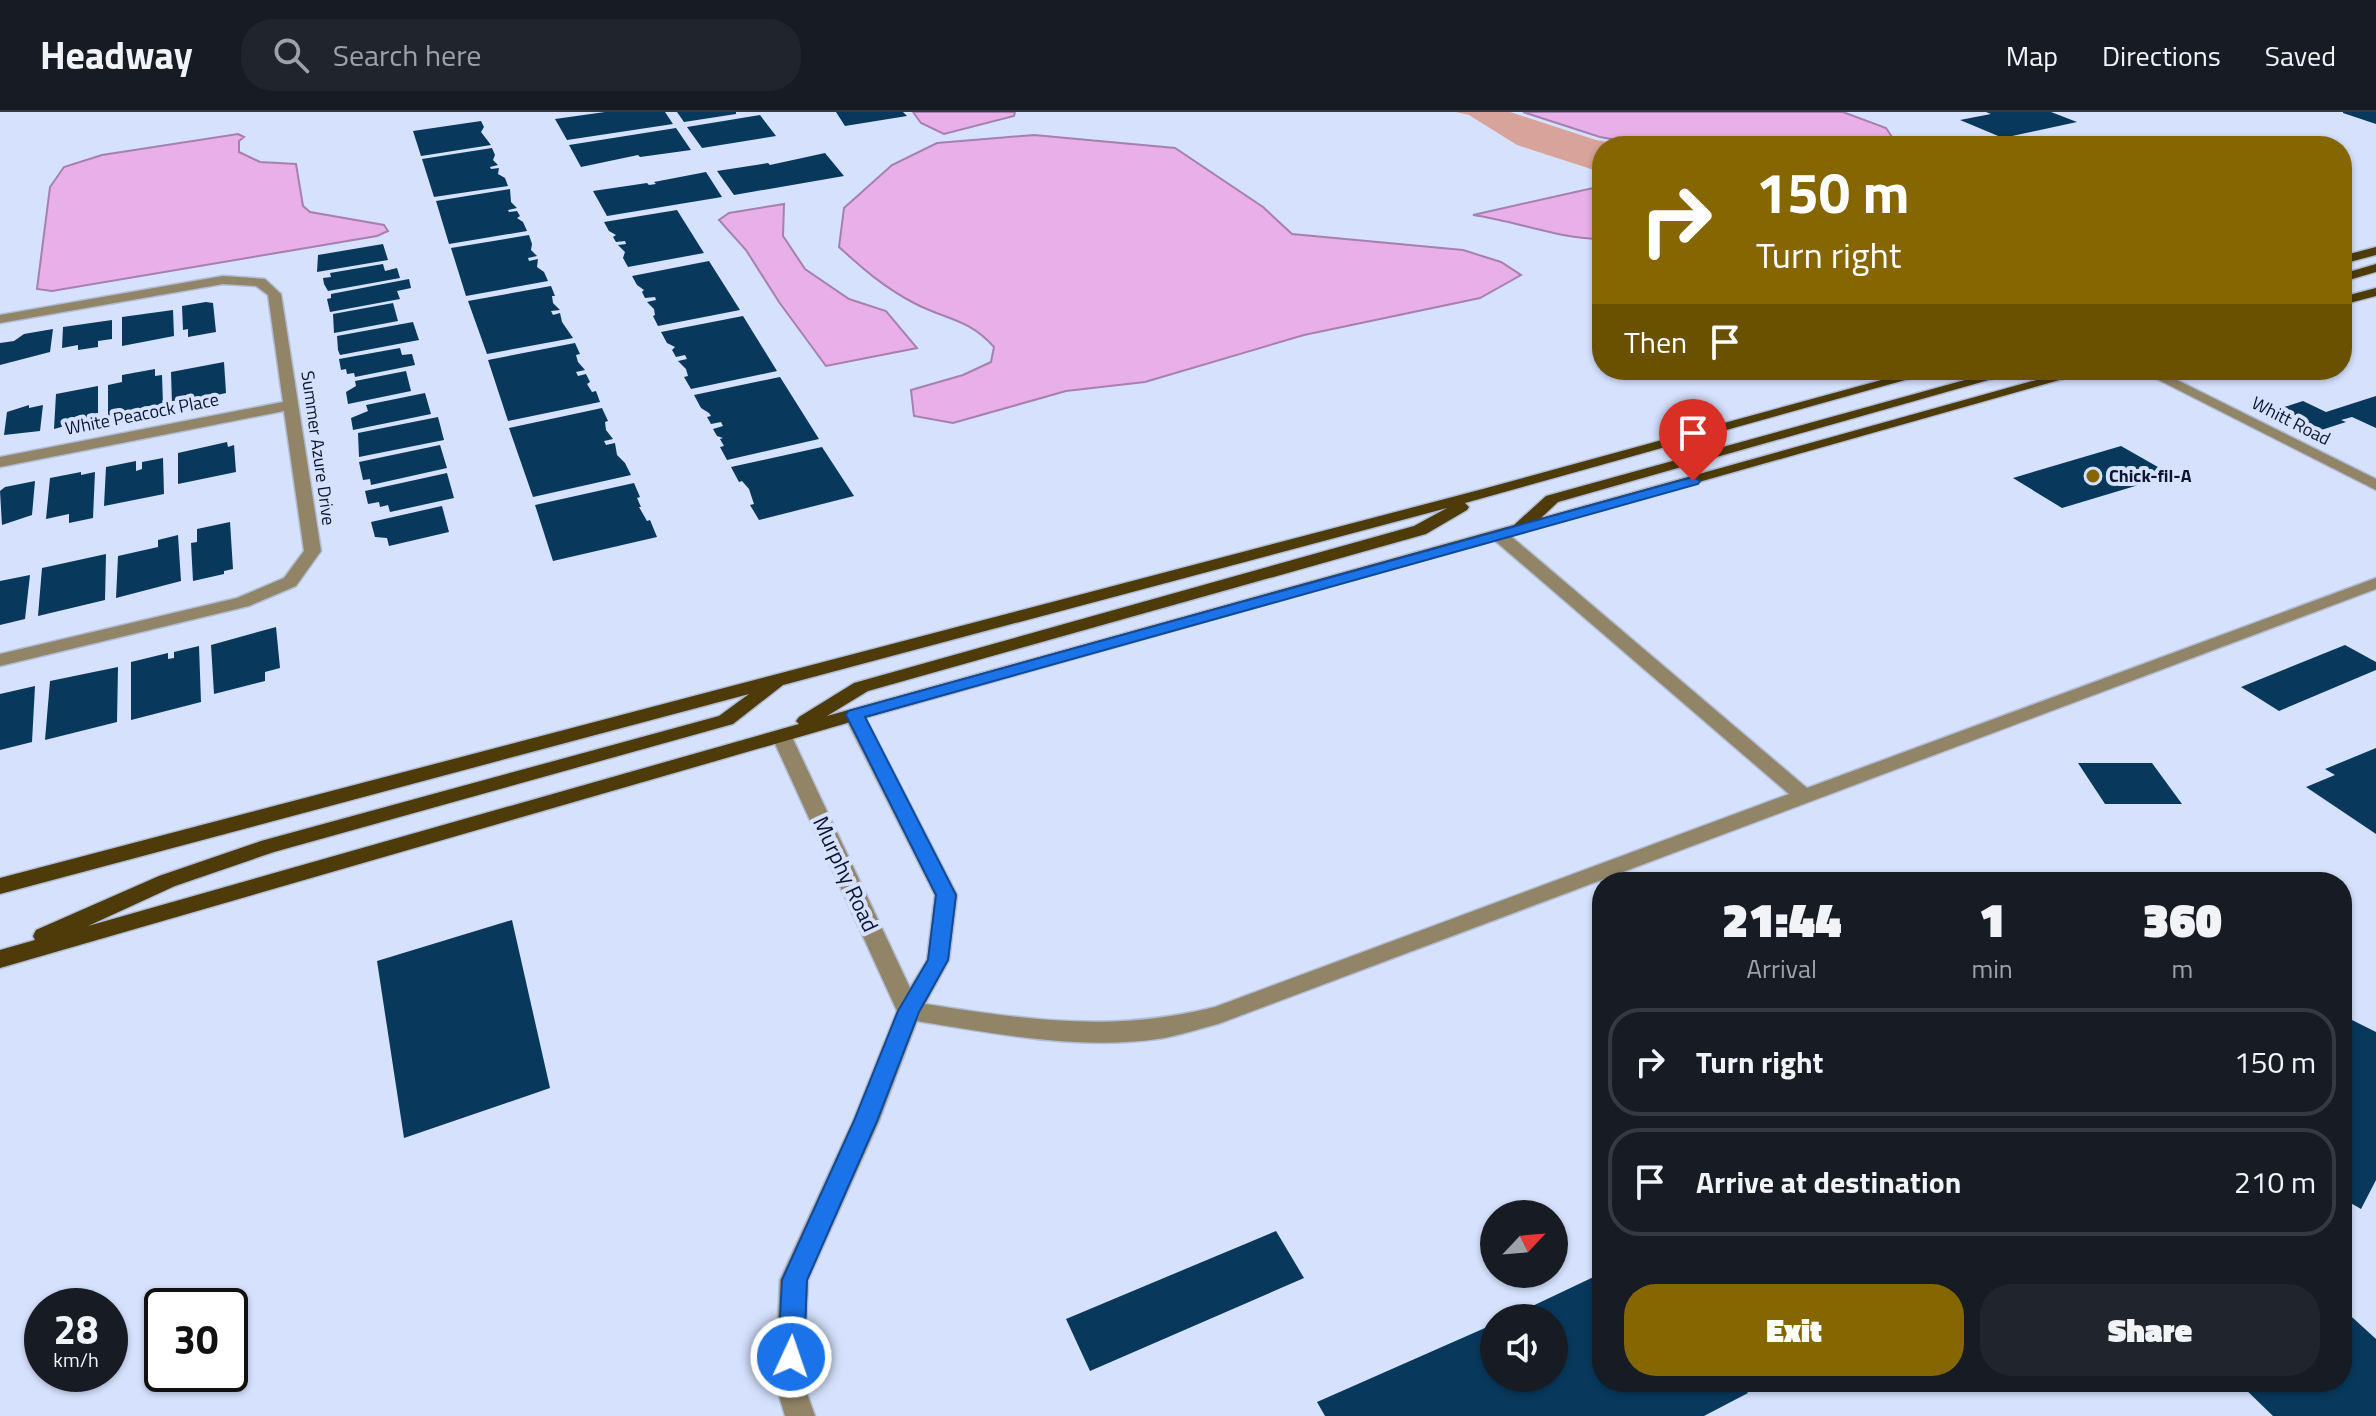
<!DOCTYPE html>
<style>
body{margin:0;font-family:"Titillium Web",sans-serif;background:#20242c;color:#f1f3f6;height:100vh;display:flex;flex-direction:column;font-size:30px;white-space:nowrap}
*{box-sizing:border-box;margin:0}
p{font-size:26px;color:#9ea1a6}
.icon{flex:none;width:44px;height:44px;fill:none;stroke:currentColor;stroke-width:2;stroke-linecap:round;stroke-linejoin:round}
.map{position:relative;flex:1;overflow:hidden}
.sheet{position:absolute;left:1592px;top:760px;width:760px;height:520px;display:flex;flex-direction:column;background:#171b24;border-radius:32px;box-shadow:0 2px 6px #0004}
.sheet>*{flex:none}
.banner{position:absolute;left:1592px;top:24px;width:760px;height:244px;border-radius:32px;box-shadow:0 2px 6px #0004;background:#856600;color:#fff;overflow:hidden}
.needle{width:52px;rotate:64deg}
.tools{position:absolute;left:1480px;top:1088px;display:grid;gap:16px}
.tools a{display:grid;place-items:center;width:88px;height:88px;border-radius:50%;background:#171b24;box-shadow:0 2px 6px #0004;font-size:40px}
.speed{position:absolute;left:24px;top:1176px;display:flex;gap:16px;font-size:40px;font-weight:700;text-align:center}
.speed>*{display:grid;place-content:center;width:104px;height:104px;border-radius:50%;background:#171b24;box-shadow:0 2px 6px #0004;line-height:1}
.speed small{font-size:20px;font-weight:400}
.speed .limit{border:4px solid #111;border-radius:12px;background:#fff;color:#111}
.pin{position:absolute;display:grid;place-items:center;width:68px;height:68px;color:#fff;margin:-82px -34px;border-radius:50% 50% 50% 0;rotate:-45deg;box-shadow:0 0 8px #0007}
.pin .icon{rotate:45deg}
.me{position:absolute;width:88px;margin:-44px;rotate:3deg;stroke-linejoin:round;filter:drop-shadow(0 0 6px #0008)}
.turn{display:flex;align-items:center;gap:28px;height:168px;padding:0 32px;font-size:36px}
.turn .icon{width:104px;height:104px;stroke-width:2.5}
.turn b{display:block;font-size:56px;line-height:68px}
.then{display:flex;align-items:center;height:76px;padding:0 32px;background:#0003;gap:16px;font-size:30px}
.eta{display:flex;justify-content:space-evenly;align-items:center;height:136px;text-align:center}
.eta b{font-size:48px;font-weight:800;line-height:56px}
.primary-button{display:flex;gap:16px;margin-top:auto;padding:16px 32px}
.primary-button a{flex:1;height:92px;border-radius:32px;background:#856600;color:#fff;font-size:32px;font-weight:800;line-height:92px;text-align:center}
.primary-button a+a{background:#20242c;color:#f1f3f6}
ul{padding:0;list-style:none}
li{display:flex;align-items:center;gap:24px;height:108px;margin:0 16px 12px;padding:0 16px;border:4px solid #363941;border-radius:32px}
li div{flex:1}
li b{display:block;font-size:30px}
li em{font-style:normal}
header{display:flex;align-items:center;gap:48px;box-sizing:border-box;height:112px;padding:0 40px;background:#171b24;border-bottom:2px solid #363941}
header strong{font-size:38px}
nav{display:flex;gap:44px;margin-inline-start:auto;font-size:28px}
.search{width:560px;height:72px;background:#20242c;display:flex;align-items:center;gap:20px;box-sizing:border-box;padding:0 28px;border-radius:32px;color:#9ea1a6;font-size:30px}
.map>svg:first-child{display:block}
.green{fill:#d8a39b}
.water{fill:#e9afe8;stroke:#a680b0;stroke-width:2}
.building{fill:#08385c}
.lines{fill:none;stroke-linecap:round;stroke-linejoin:round}
.minor-casing{stroke:#b1bcd7;stroke-width:3}
.primary-casing{stroke:#b1bcd7;stroke-width:3}
.minor{fill:#928567;fill-rule:evenodd}
.primary{fill:#4d3b09;fill-rule:evenodd}
.route{fill:#1a73e8;stroke:#114b97;stroke-width:2}
.poi-dot{fill:#856600;stroke:#d5e1fd;stroke-width:3}
.labels{text-anchor:middle;stroke-width:8;stroke-linejoin:round;paint-order:stroke}
.far-street-label{font-size:18px;fill:#0b142c;stroke:#d5e1fd}
.far-poi-label{font-size:18px;font-weight:bold;fill:#0b142c;stroke:#d5e1fd;text-anchor:start}
.street-label{font-size:22px;fill:#0b142c;stroke:#d5e1fd}
</style>
<header>
<strong>Headway</strong>
<div class="search"><svg class="icon" aria-label="search" viewBox="0 0 24 24"><circle cx="10" cy="10" r="6"/><path d="M15 15l6 6"/></svg>Search here</div>
<nav><a>Map</a><a>Directions</a><a>Saved</a></nav>
</header>
<div class="map">
<svg width="2376" height="1304" viewBox="0 0 2376 1304">
<rect width="100%" height="100%" fill="#d5e1fd"/>
<path class="green" d="M1456 0H1510L1596 28 1630 34H1602V59L1594 58 1517 33 1469 3Z"/>
<path class="water" d="M913 0H1015L1014 4 944 22 921 11Z
M1523 0H1843L1886 16 1898 34H1650L1600 25Z
M238 22 244 25 239 29V40L260 50 296 52 303 94 310 100 384 113 388 119 377 124 52 179 37 177 50 75 64 55 102 43Z
M1034 23 1175 36 1263 95 1292 122 1463 138 1501 150 1521 163 1480 186 1304 223 1145 270 1066 279 953 311 914 304 911 278 963 263 991 250 994 235C968 206 946 208 914 191 885 176 863 157 839 135L844 96 892 53 937 31Z
M1602 74V127C1559 127 1516 109 1473 103Z
M784 92 783 124 805 157 849 187 886 199 917 236 826 254 779 190 746 138 719 108 729 101Z"/>
<path class="building" d="M605 0H665L673 12 567 28 555 7Z
M677 0H736V2L684 10Z
M836 0H903L907 4 845 14Z
M1986 0H2051L2077 10 2003 26 1960 8 1991 2Z
M2343 0H2376V12L2343 1Z
M760 3 776 24 702 36 687 15Z
M481 9 484 15 481 20 491 33 421 44 413 19Z
M676 16 691 38 640 45 638 43 581 55 569 33Z
M492 36 495 43 493 48 498 53 490 55 491 57 499 56 498 62 505 66 508 74 434 85 422 47Z
M825 41 844 64 734 83 717 59 768 51 770 53Z
M706 60 722 85 607 104 593 79 647 71 649 73 656 72 654 70Z
M510 77 511 90 517 96 508 98 509 100 517 99 520 104 517 106 523 110 527 119 449 132 436 89Z
M677 98 704 141 628 155 623 146 625 140 618 133 626 132 625 129 616 130 613 125 616 123 609 119 604 110Z
M529 123 532 132 531 138 537 144 528 146 529 149 538 147 537 155 544 160 548 169 466 184 451 136Z
M383 132 388 148 317 160 318 143Z
M709 149 740 198 658 214 653 204 655 203 654 197 647 190 656 188 655 185 645 186 642 180 644 178 637 173 632 164Z
M383 152 385 159 397 156 400 166 328 179 324 172 323 166 331 165 330 161Z
M409 167 411 176 397 179 400 187 330 200 327 187 331 186V182Z
M551 174 555 184H552L553 191 560 198 551 199 553 203 560 201 562 210 573 226 487 242 468 189Z
M206 190 213 191 216 220 188 225V217L183 218 182 194Z
M393 191 398 209 334 221 333 202Z
M173 198 174 224 122 234V205Z
M743 204 777 259 691 277 684 265 688 264 686 257 678 249 687 247 685 243 676 245 672 238 675 235 667 231 661 220Z
M112 208V227L98 229V235L78 238V233L62 236 63 215Z
M413 210 419 228 340 243 338 238 337 224Z
M53 217 50 240 0 253V231L14 229 24 222Z
M575 231 580 242 576 243 578 250 585 258 576 260 578 264 586 262 590 270 587 272 592 280 596 279 600 290 508 309 488 248Z
M400 236 402 243 412 242 415 253 355 265 354 261 347 262 346 257 341 258 339 247Z
M224 250 226 281 172 293 171 260Z
M155 257V264L162 263 163 293 108 306V273L122 270V263Z
M406 259 411 279 348 292 346 280 356 274 355 269Z
M780 265 819 327 727 348 720 335 724 334 720 327 723 326 717 324 713 317 723 314 721 310 711 312 707 305 711 304 709 301 701 296 694 283Z
M98 274V305L54 317 56 282Z
M425 281 431 302 353 318 351 306 368 299 366 293Z
M2376 284V316L2352 305 2341 308 2346 310 2312 321 2290 310 2301 306 2281 296 2303 289 2326 300Z
M29 293V296L43 293 40 319 4 323 7 300Z
M602 296 608 309 605 310 606 318 613 327 604 329 606 333 615 331 617 343 625 351 631 363 533 385 509 316Z
M438 305 444 328 359 345 358 321Z
M227 330 228 335 234 333 236 360 178 372V341Z
M440 333 447 356 371 373 370 367 363 368 359 350Z
M2121 334 2172 363 2062 396 2013 366Z
M822 335 854 384 759 408 750 393 754 392 749 377 742 369 739 370 731 355Z
M163 346 164 382 104 394 106 355 136 349V359L142 357V350Z
M81 360V363L95 360 93 406 69 411V402L46 407 50 366Z
M447 361 454 386 390 400 388 393 380 395 379 390 368 392 365 379Z
M35 369 32 403 2 413 0 379 5 375Z
M634 371 640 385 637 386 641 395H639L647 409 650 408 657 425 553 449 535 393Z
M442 394 449 420 389 434 387 426 375 425 371 410Z
M230 410 233 457 224 459V462L193 469 191 431 197 430V417Z
M178 423 181 469 116 486 118 444 158 435V428Z
M106 442 105 488 38 504 42 456Z
M30 463 25 507 0 513V469Z
M276 515 280 556 265 560V569L214 582 211 533Z
M2345 533 2376 550V558L2279 599 2241 575Z
M199 534 201 590 131 608V550L168 541V547L174 546V540Z
M118 555 117 610 45 628 50 569Z
M35 574 32 630 0 638V582Z
M2376 636V722L2306 675 2335 663 2325 657Z
M2078 651H2152L2182 692H2105Z
M512 808 550 976 404 1026 377 849Z
M2342 903 2376 920V1068L2361 1097 2342 1086Z
M1276 1119 1304 1166 1090 1259 1066 1207Z
M1602 1161V1270H1739L1748 1281 1704 1304H1325L1317 1290 1494 1212V1266H1554V1206H1507Z
M2342 1196 2376 1227V1304H2273L2238 1270H2342Z"/>
<g class="lines">
<defs>
<path id="minor" d="M223 164 265 167 281 182 321 439 296 474 249 494 0 554V542L237 486 284 466 304 439 284 299 0 355V345L283 290 268 183 256 174 223 172 0 211V203Z
M2139 258H2157L2376 367V378Z
M1500 419 1506 420 1807 676 2376 466V477L1218 912C1198 917 1178 924 1158 927 1078 938 996 922 917 909L879 1009 808 1168 803 1270 815 1304H785L775 1270 780 1168 853 1009 897 899 772 625 775 621 782 619 792 625 910 876 927 848 935 783 844 603 854 597 864 603 957 783 949 848 925 892C1030 908 1110 921 1215 895L1789 682 1494 428 1492 424 1494 420Z"/>
<path id="primary" d="M2376 135V143L2342 152V144Z
M2376 152V160L2342 170V162Z
M2376 176V184L2342 193V185Z
M1918 258H1941L1465 391 1469 395 1467 398 1426 422 868 579 827 604 1514 413 1546 384 2001 258H2024L1558 390 1541 406 2072 258H2095L861 607 0 856V838L35 828 33 824 36 818 159 764 261 729 719 604 749 582 0 782V766L1483 377ZM1447 396 1414 414 854 571 799 605 796 609 799 612 88 814 175 774 274 740 733 612 783 573Z"/>
</defs>
<use href="#minor" class="minor-casing"/>
<use href="#primary" class="primary-casing"/>
<use href="#minor" class="minor"/>
<use href="#primary" class="primary"/>
</g>
<path class="route" d="M1693 365 1700 369 1698 372 865 605 956 783 948 848 919 900 877 1009 807 1168 804 1245 800 1253 791 1257 781 1253 778 1245 782 1168 854 1009 898 899 928 848 936 783 846 603 848 599Z"/>
<circle class="poi-dot" cx="2093" cy="364" r="8"/>
<g class="labels">
<g class="far-street-label">
<text transform="translate(142 302) rotate(-11)" y="6">White Peacock Place</text>
<text transform="translate(2291 309) rotate(27)" y="6">Whitt Road</text>
<text transform="translate(318 336) rotate(82)" y="6">Summer Azure Drive</text>
</g>
<g class="far-poi-label">
<text x="2109" y="370">Chick-fil-A</text>
</g>
<g class="street-label">
<text transform="translate(846 762) rotate(65)" y="8">Murphy Road</text>
</g>
</g>
</svg>
<div class="tools">
<a><svg class="needle" viewBox="-14 -14 28 28"><path d="M0-13l5 13h-10z" fill="#e53935"/><path d="M0 13l5-13h-10z" fill="#9ea1a6"/></svg></a>
<a><svg class="icon" aria-label="sound" viewBox="0 0 24 24"><path d="M4 9h4l5-4v14l-5-4H4zM17 9q2 3 0 6"/></svg></a>
</div>
<div class="speed"><div>28<small>km/h</small></div><div class="limit">30</div></div>
<div class="pin" style="left:1693px;top:369px;background:#d93025"><svg class="icon" aria-label="arrive" viewBox="0 0 24 24"><path d="M6 21V4h12l-3 4 3 4H6"/></svg></div>
<svg class="me" style="left:791px;top:1245px" viewBox="-20 -20 40 40"><circle r="17" fill="#1a73e8" stroke="#fff" stroke-width="3"/><path d="M0-11L8 9 0 5-8 9z" fill="#fff"/></svg>
<div class="banner">
<div class="turn"><svg class="icon" aria-label="right" viewBox="0 0 24 24"><path d="M7 20v-9h11M14 6l5 5-5 5"/></svg><div><b>150 m</b>Turn right</div></div>
<div class="then">Then<svg class="icon" aria-label="arrive" viewBox="0 0 24 24"><path d="M6 21V4h12l-3 4 3 4H6"/></svg></div>
</div>
<section class="sheet">
<div class="eta">
<div><b>21:44</b><p>Arrival</p></div>
<div><b>1</b><p>min</p></div>
<div><b>360</b><p>m</p></div>
</div>
<ul>
<li><svg class="icon" aria-label="right" viewBox="0 0 24 24"><path d="M7 20v-9h11M14 6l5 5-5 5"/></svg><div><b>Turn right</b></div><em>150 m</em></li>
<li><svg class="icon" aria-label="arrive" viewBox="0 0 24 24"><path d="M6 21V4h12l-3 4 3 4H6"/></svg><div><b>Arrive at destination</b></div><em>210 m</em></li>
</ul>
<div class="primary-button"><a>Exit</a><a>Share</a></div>
</section>
</div>
